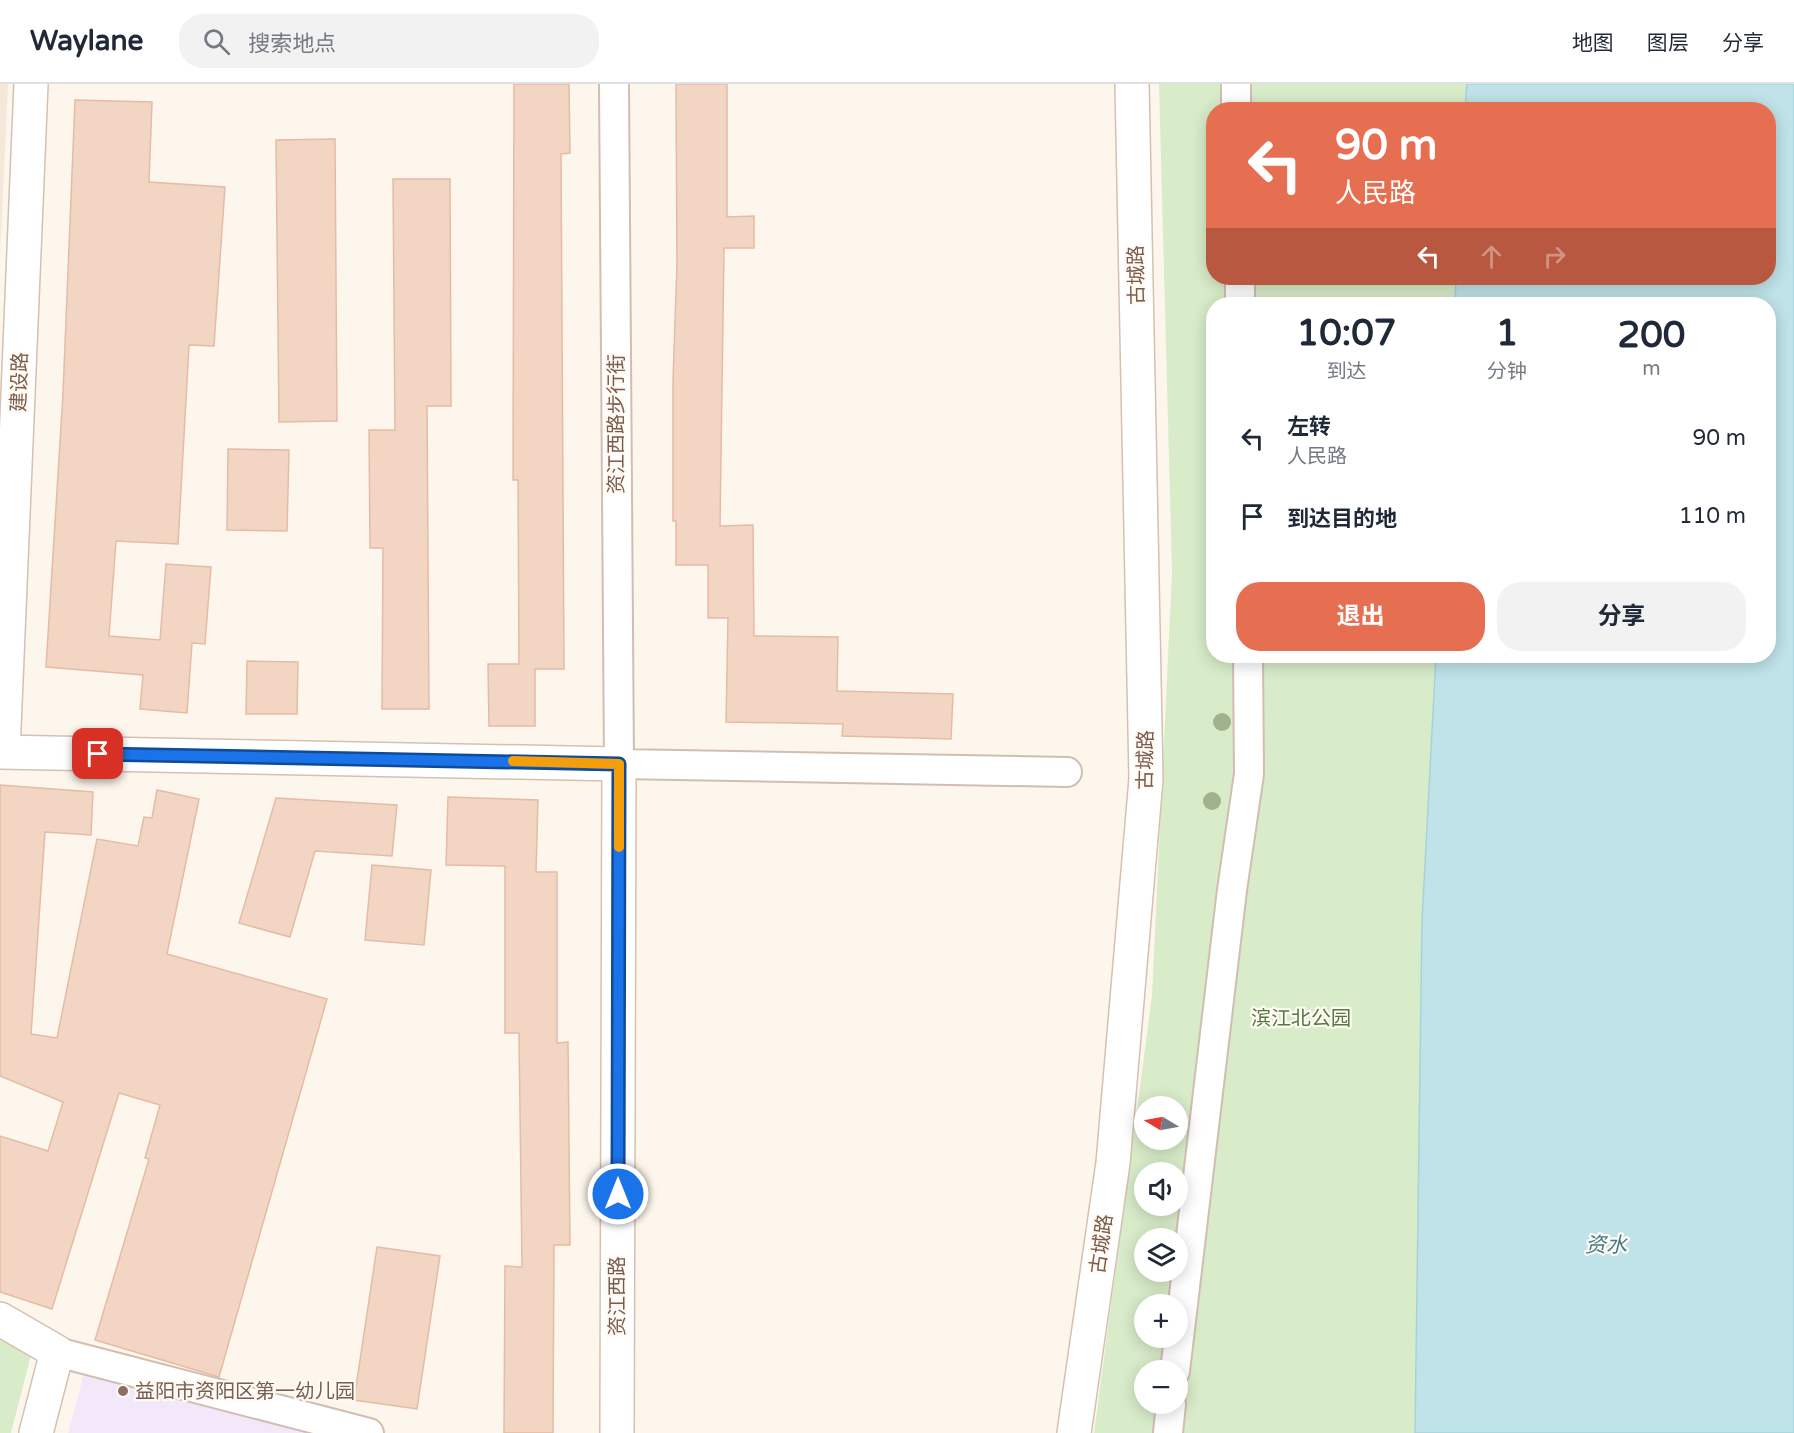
<!DOCTYPE html>
<html lang="zh">
<meta charset="utf-8">
<style>
body{margin:0;font-family:"Varela Round","Noto Sans SC",sans-serif;background:#f2f2f3;color:#1f2937;height:100vh;display:flex;flex-direction:column;font-size:22px;white-space:nowrap}
*{box-sizing:border-box;margin:0}
p{font-size:20px;color:#747a83}
.icon{flex:none;width:33px;height:33px;fill:none;stroke:currentColor;stroke-width:2;stroke-linecap:round;stroke-linejoin:round}
.map{position:relative;flex:1;overflow:hidden}
.drawer{position:absolute;left:1206px;top:213px;width:570px;height:366px;display:flex;flex-direction:column;background:#fff;border-radius:24px;box-shadow:0 3px 15px #0003}
.drawer>*{flex:none}
.top-card{position:absolute;left:1206px;top:18px;width:570px;height:183px;border-radius:24px;box-shadow:0 3px 15px #0003;background:#e76f51;color:#fff;overflow:hidden}
.needle{width:39px;rotate:280deg}
.controls{position:absolute;left:1134px;top:1012px;display:grid;gap:12px}
.controls a{display:grid;place-items:center;width:54px;height:54px;border-radius:50%;background:#fff;box-shadow:0 3px 15px #0003;font-size:30px}
.pin{position:absolute;display:grid;place-items:center;width:51px;height:51px;color:#fff;margin:-26px;border-radius:12px;box-shadow:0 3px 9px #0006}
.me{position:absolute;width:66px;margin:-33px;rotate:0deg;stroke-linejoin:round;filter:drop-shadow(0 0 4px #0008)}
.turn{display:flex;align-items:center;gap:21px;height:126px;padding:0 30px;font-size:27px}
.turn .icon{width:78px;height:78px;stroke-width:2.5}
.turn b{display:block;font-size:42px;line-height:51px}
.lanes{display:flex;align-items:center;height:57px;padding:0 30px;background:#0003;justify-content:center;gap:30px;direction:ltr}
.lanes .off{opacity:.35}
.eta{display:flex;justify-content:space-evenly;align-items:center;height:102px;text-align:center}
.eta b{font-size:36px;font-weight:700;line-height:42px}
.button{display:flex;gap:12px;margin-top:auto;padding:12px 30px}
.button a{flex:1;height:69px;border-radius:24px;background:#e76f51;color:#fff;font-size:24px;font-weight:700;line-height:69px;text-align:center}
.button a+a{background:#f2f2f3;color:#1f2937}
ul{padding:0;list-style:none}
li{display:flex;align-items:center;gap:18px;height:78px;padding:0 30px}
li div{flex:1}
li b{display:block;font-size:22px}
li em{font-style:normal}
header{display:flex;align-items:center;gap:36px;box-sizing:border-box;height:84px;padding:0 30px;background:#fff;border-bottom:2px solid #e0e1e3}
header strong{font-size:28px}
nav{display:flex;gap:33px;margin-inline-start:auto;font-size:21px}
.search{width:420px;height:54px;background:#f2f2f3;display:flex;align-items:center;gap:15px;box-sizing:border-box;padding:0 21px;border-radius:24px;color:#747a83;font-size:22px}
.map>svg:first-child{display:block}
.residential{fill:#f5e8da}
.education{fill:#f3e8fa}
.green{fill:#d8ecc9;fill-rule:evenodd}
.water{fill:#bfe3e8;stroke:#a5d3da;stroke-width:1.5}
.building{fill:#f3d5c3;stroke:#e6bba3;stroke-width:1.5}
.lines{fill:none;stroke-linecap:round;stroke-linejoin:round}
.street-casing{stroke:#d1beb0;stroke-width:32}
.secondary-casing{stroke:#d6c0b0;stroke-width:36}
.street{stroke:#fff;stroke-width:28}
.secondary{stroke:#fff;stroke-width:33}
.tree{fill:#a0b28e}
.route-casing{stroke:#114b97;stroke-width:15}
.route{stroke:#1a73e8;stroke-width:10}
.slow{stroke:#f59e0b;stroke-width:10}
.education-dot{fill:#8d6e63;stroke:#fffaf3;stroke-width:2}
.labels{text-anchor:middle;stroke-width:4.5;stroke-linejoin:round;paint-order:stroke}
.street-label{font-size:20px;fill:#7a5c4d;stroke:#fffaf3}
.park-label{font-size:20px;fill:#537a41;stroke:#fffaf3}
.education-label{font-size:20px;fill:#785e54;stroke:#fffaf3;text-anchor:start}
.water-label{font-size:21px;font-style:italic;fill:#437c86;stroke:#fffaf3}
</style>
<header>
<strong>Waylane</strong>
<div class="search"><svg class="icon" aria-label="search" viewBox="0 0 24 24"><circle cx="10" cy="10" r="6"/><path d="M15 15l6 6"/></svg>搜索地点</div>
<nav><a>地图</a><a>图层</a><a>分享</a></nav>
</header>
<div class="map">
<svg width="1794" height="1349" viewBox="0 0 1794 1349">
<rect width="100%" height="100%" fill="#fdf6ec"/>
<path class="residential" d="M0 0H8L0 172Z"/>
<path class="education" d="M85 1286 315 1349H68Z"/>
<path class="green" d="M1159 0H1494L1493 25 1214 26V194H1485L1483 220H1214V572H1465L1429 1349H1094L1152 912 1172 488ZM1144 1023H1178V1056H1144ZM1144 1089H1178V1122H1144ZM1144 1155H1178V1188H1144ZM1144 1221H1178V1254H1144ZM1144 1287H1178V1320H1144Z
M0 1255 33 1263 11 1349H0Z"/>
<path class="water" d="M1467 0H1794V1349H1415L1422 837 1436 572H1768V220H1455L1456 194H1768V26L1465 25Z"/>
<path class="building" d="M514 0H569L570 69 561 70 564 585H535V642H489L488 580H519L518 396H513Z
M676 0H727V133L754 132V164H724L720 442 753 441 754 552 838 553 837 607 953 610 951 655 842 652 843 640 726 638 728 534H708V481H676V437H673V296L677 180Z
M75 16 152 18 149 98 225 103 214 262 189 261 178 460 116 457 109 552 160 556 166 480 211 483 205 560 192 559 187 629 140 625 143 591 46 583 63 310Z
M335 55 337 337 279 338 276 56Z
M393 95H450L451 322H427L429 625H382L383 464H370L369 346H395Z
M228 365 289 366 287 447 227 446Z
M247 577 298 578 297 630H246Z
M0 701 93 708 91 751 45 748 31 950 57 954 97 755 138 762 144 733 152 734 157 706 199 715 167 870 327 915 219 1293 95 1256 149 1075 145 1074 160 1021 119 1009 52 1225 0 1208V1052L48 1067 63 1018 0 992Z
M448 713 538 716 536 788H557V959L568 958 570 1161H554L553 1349H504L505 1182 522 1183 519 949H505V782L446 781Z
M276 714 397 721 392 772 315 767 290 853 239 839Z
M372 781 431 786 424 861 365 856Z
M377 1163 440 1172 417 1325 354 1316Z"/>
<g class="lines">
<defs>
<path id="street" d="M614 0 619 680 1067 688
M1236 0V26
M1240 194V220
M57 1268 369 1349
M1175 1287 1232 806 1249 690 1248 572
M1168 1349 1171 1320"/>
<path id="secondary" d="M0 668 619 680 617 1349
M3 668 31 0
M0 1235 57 1268 36 1349
M1074 1349 1113 1079 1146 695 1132 0"/>
</defs>
<use href="#street" class="street-casing"/>
<use href="#secondary" class="secondary-casing"/>
<use href="#street" class="street"/>
<use href="#secondary" class="secondary"/>
</g>
<g class="tree">
<circle cx="1222" cy="638" r="9"/>
<circle cx="1212" cy="717" r="9"/>
</g>
<g class="lines">
<defs>
<path id="route" d="M98 670 619 680 618 1110"/>
</defs>
<use href="#route" class="route-casing"/>
<use href="#route" class="route"/>
<path class="slow" d="M513 677 619 680V763"/>
</g>
<circle class="education-dot" cx="123" cy="1307" r="6"/>
<g class="labels">
<g class="street-label">
<text transform="translate(1136 191) rotate(-91)" y="7">古城路</text>
<text transform="translate(19 298) rotate(-88)" y="7">建设路</text>
<text transform="translate(616 340) rotate(-90)" y="7">资江西路步行街</text>
<text transform="translate(1145 676) rotate(-89)" y="7">古城路</text>
<text transform="translate(1101 1160) rotate(-82)" y="7">古城路</text>
<text transform="translate(617 1212) rotate(-90)" y="7">资江西路</text>
</g>
<g class="park-label">
<text x="1301" y="941">滨江北公园</text>
</g>
<g class="education-label">
<text x="135" y="1314">益阳市资阳区第一幼儿园</text>
</g>
<g class="water-label">
<text x="1606" y="1168">资水</text>
</g>
</g>
</svg>
<div class="controls">
<a><svg class="needle" viewBox="-14 -14 28 28"><path d="M0-13l5 13h-10z" fill="#e53935"/><path d="M0 13l5-13h-10z" fill="#747a83"/></svg></a>
<a><svg class="icon" aria-label="sound" viewBox="0 0 24 24"><path d="M4 9h4l5-4v14l-5-4H4zM17 9q2 3 0 6"/></svg></a>
<a><svg class="icon" aria-label="layers" viewBox="0 0 24 24"><path d="M12 4l9 5-9 5-9-5zM3 14l9 5 9-5"/></svg></a>
<a>+</a>
<a>−</a>
</div>
<div class="pin" style="left:98px;top:670px;background:#d93025"><svg class="icon" aria-label="arrive" viewBox="0 0 24 24"><path d="M6 21V4h12l-3 4 3 4H6"/></svg></div>
<svg class="me" style="left:618px;top:1110px" viewBox="-20 -20 40 40"><circle r="17" fill="#1a73e8" stroke="#fff" stroke-width="3"/><path d="M0-11L8 9 0 5-8 9z" fill="#fff"/></svg>
<div class="top-card">
<div class="turn"><svg class="icon" aria-label="left" viewBox="0 0 24 24"><path d="M17 20v-9H6M10 6l-5 5 5 5"/></svg><div><b>90 m</b>人民路</div></div>
<div class="lanes"><svg class="icon" aria-label="left" viewBox="0 0 24 24"><path d="M17 20v-9H6M10 6l-5 5 5 5"/></svg><svg class="icon off" aria-label="ahead" viewBox="0 0 24 24"><path d="M12 20V5M6 11l6-6 6 6"/></svg><svg class="icon off" aria-label="right" viewBox="0 0 24 24"><path d="M7 20v-9h11M14 6l5 5-5 5"/></svg></div>
</div>
<section class="drawer">
<div class="eta">
<div><b>10:07</b><p>到达</p></div>
<div><b>1</b><p>分钟</p></div>
<div><b>200</b><p>m</p></div>
</div>
<ul>
<li><svg class="icon" aria-label="left" viewBox="0 0 24 24"><path d="M17 20v-9H6M10 6l-5 5 5 5"/></svg><div><b>左转</b><p>人民路</p></div><em>90 m</em></li>
<li><svg class="icon" aria-label="arrive" viewBox="0 0 24 24"><path d="M6 21V4h12l-3 4 3 4H6"/></svg><div><b>到达目的地</b></div><em>110 m</em></li>
</ul>
<div class="button"><a>退出</a><a>分享</a></div>
</section>
</div>
